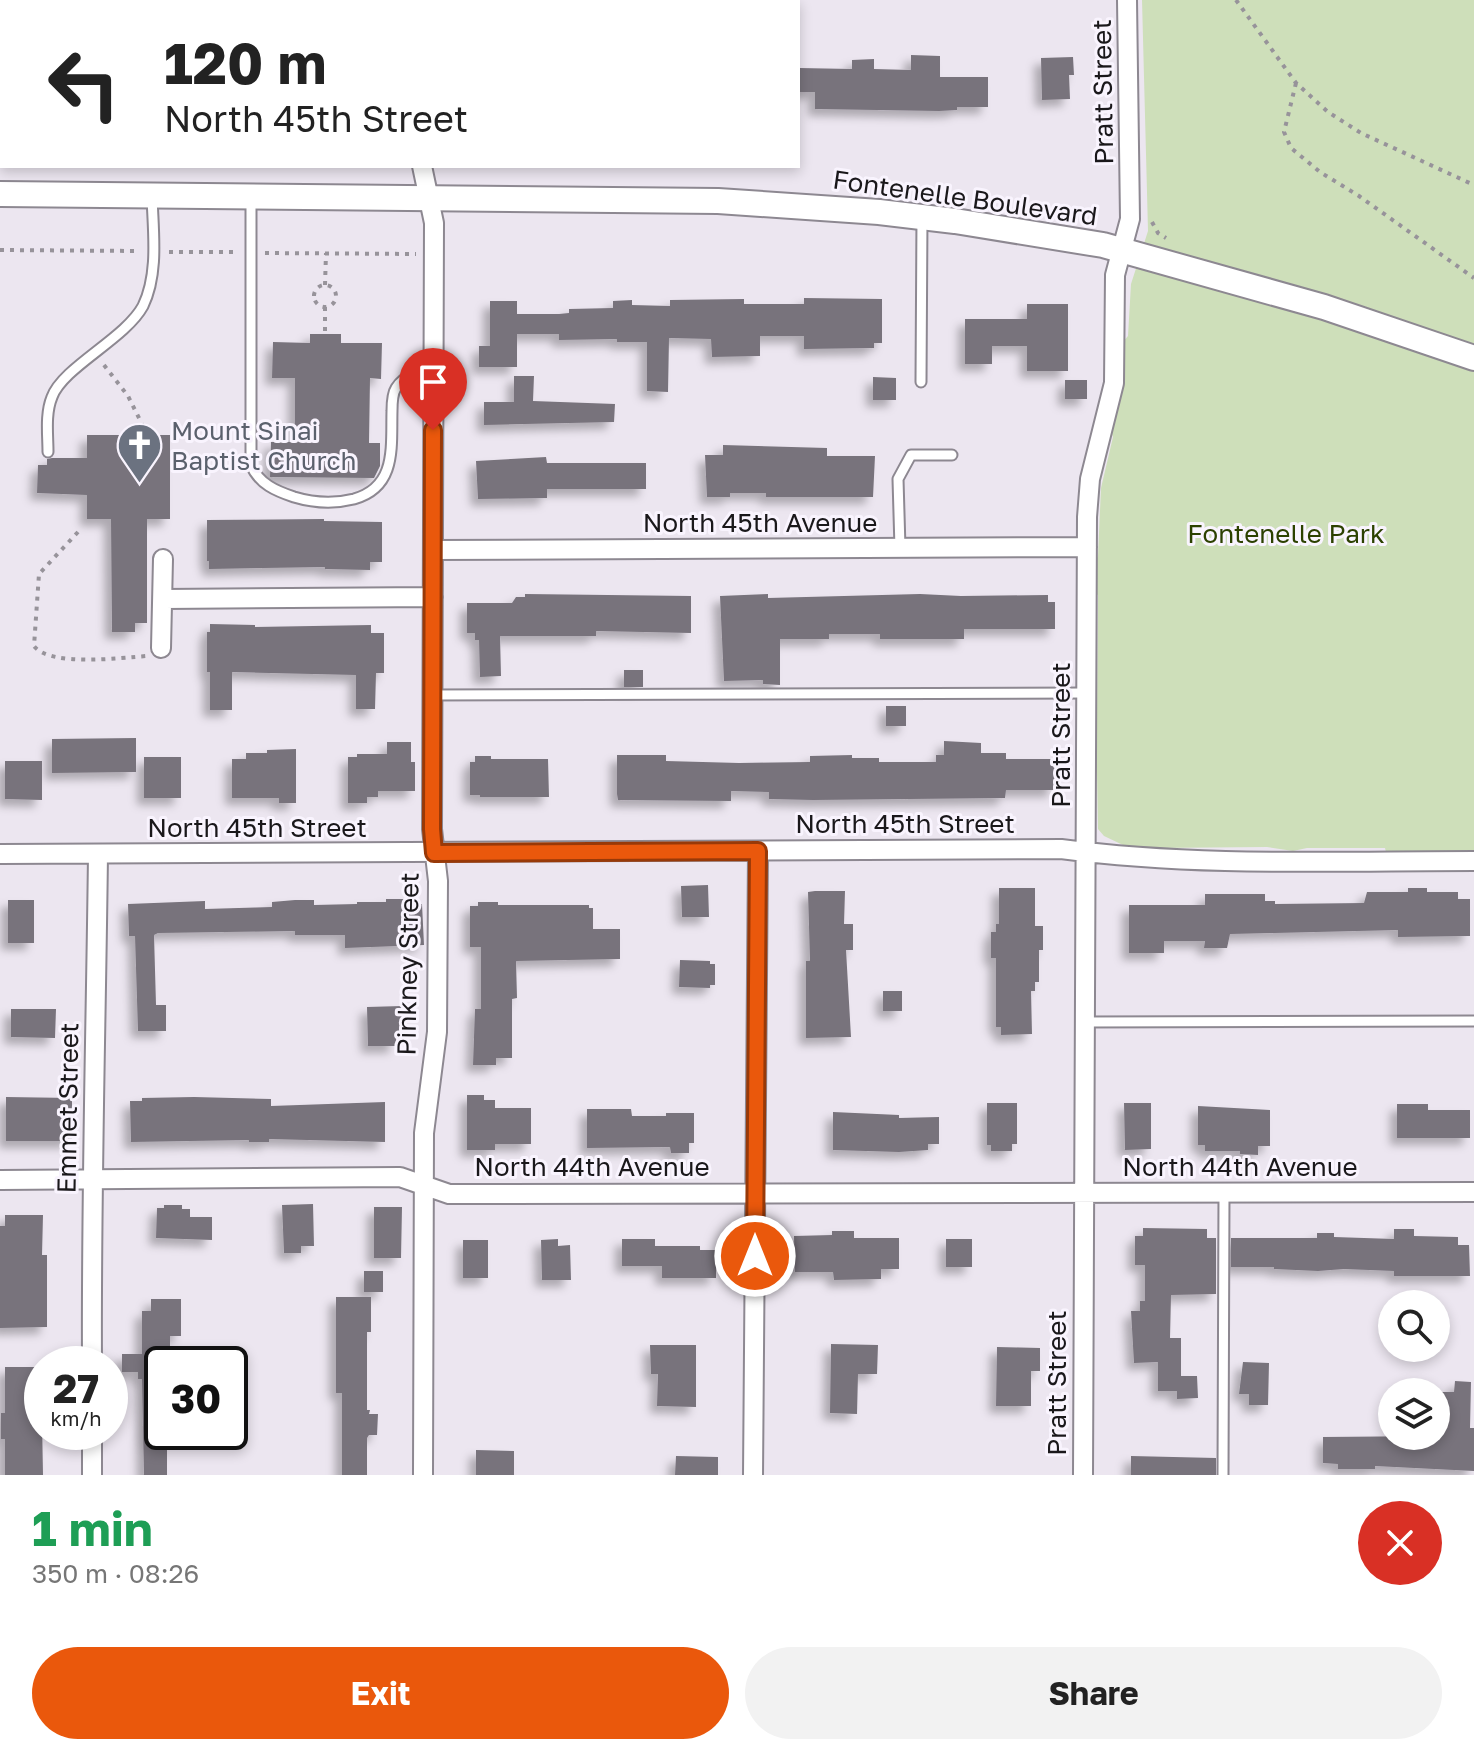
<!DOCTYPE html>
<meta charset="utf-8">
<style>
body{margin:0;font-family:"Golos Text",sans-serif;background:#f2f2f2;color:#222;height:100vh;display:flex;flex-direction:column;font-size:30px;white-space:nowrap}
*{box-sizing:border-box;margin:0}
p{font-size:26px;color:#767676}
.icon{flex:none;width:44px;height:44px;fill:none;stroke:currentColor;stroke-width:2;stroke-linecap:round;stroke-linejoin:round}
.map{position:relative;height:1475px;overflow:hidden}
.side{display:flex;flex-direction:column;background:#fff;flex:1}
.side>*{flex:none}
.top-card{position:absolute;left:0px;top:0px;width:800px;height:168px;box-shadow:0 4px 12px #0003;background:#fff;color:#222;overflow:hidden}
.controls{position:absolute;left:1378px;top:1290px;display:grid;gap:16px}
.controls a{display:grid;place-items:center;width:72px;height:72px;border-radius:50%;background:#fff;box-shadow:0 4px 12px #0003;font-size:40px}
.speed{position:absolute;left:24px;top:1346px;display:flex;gap:16px;font-size:40px;font-weight:700;text-align:center}
.speed>*{display:grid;place-content:center;width:104px;height:104px;border-radius:50%;background:#fff;box-shadow:0 4px 12px #0003;line-height:1}
.speed small{font-size:20px;font-weight:400}
.speed .limit{border:4px solid #111;border-radius:12px;background:#fff;color:#111}
.pin{position:absolute;display:grid;place-items:center;width:68px;height:68px;color:#fff;margin:-82px -34px;border-radius:50% 50% 50% 0;rotate:-45deg;box-shadow:0 0 8px #0007}
.pin .icon{rotate:45deg}
.me{position:absolute;width:88px;margin:-44px;rotate:0deg;stroke-linejoin:round;filter:drop-shadow(0 0 6px #0008)}
.turn{display:flex;align-items:center;gap:28px;height:168px;padding:0 32px;font-size:36px}
.turn .icon{width:104px;height:104px;stroke-width:2.5}
.turn b{display:block;font-size:56px;line-height:68px}
.round{display:grid;place-items:center;flex:none;width:84px;height:84px;border-radius:42px;background:#f2f2f2}
.headline{display:flex;align-items:center;justify-content:space-between;height:136px;padding:0 32px}
h1{font-size:48px;font-weight:700;line-height:60px;color:#1e9e55}
.button{display:flex;gap:16px;margin-top:auto;padding:16px 32px}
.button a{flex:1;height:92px;border-radius:48px;background:#ea580c;color:#fff;font-size:32px;font-weight:700;line-height:92px;text-align:center}
.button a+a{background:#f2f2f2;color:#222}
.map>svg:first-child{display:block}
.green{fill:#cedfba}
.building{fill:#78737c;filter:url(#shadow)}
.lines{fill:none;stroke-linecap:round;stroke-linejoin:round}
.service-casing{stroke:#8d8891;stroke-width:13}
.minor-casing{stroke:#8d8891;stroke-width:22}
.secondary-casing{stroke:#8d8891;stroke-width:28}
.path{stroke:#97939a;stroke-width:4;stroke-dasharray:4 6;stroke-linecap:butt}
.service{stroke:#fff;stroke-width:9}
.minor{stroke:#fff;stroke-width:18}
.secondary{stroke:#fff;stroke-width:24}
.route-casing{stroke:#983908;stroke-width:20}
.route{stroke:#ea580c;stroke-width:14}
.labels{text-anchor:middle;stroke-width:6;stroke-linejoin:round;paint-order:stroke}
.street-label{font-size:26px;fill:#1a181b;stroke:#f9f4fe}
.worship-label{font-size:26px;fill:#5b616d;stroke:#f9f4fe;text-anchor:start}
.park-label{font-size:26px;fill:#2c4100;stroke:#f9f4fe}
</style>
<div class="map">
<svg width="1474" height="1475" viewBox="0 0 1474 1475">
<defs>
<filter id="shadow"><feDropShadow dx="-7" dy="7" stdDeviation="4" flood-color="#0004"/></filter>
</defs>
<rect width="100%" height="100%" fill="#ece6f0"/>
<path class="green" d="M1142 0H1474V857C1445 866 1418 876 1389 865L1385 848H1307L1293 851 1267 847 1152 848 1123 845 1104 836 1098 829 1097 774 1093 765 1094 715 1097 710 1098 595 1095 593 1094 561 1098 556 1101 488 1113 437 1111 431 1122 343 1128 336 1131 284 1148 231Z"/>
<path class="building" d="M911 55 940 56V77H988V107H957V110L939 111 815 109V92H798L799 68 852 69V60L874 59V69L911 70Z
M1073 57 1074 75H1069L1070 99 1042 100 1041 58Z
M804 298 882 299V343H874V348L804 349V336H760V356L712 357 711 339 669 338 668 392 647 391V342H617V339L559 340V334H517V367H479V346H490V301H517V314H559L569 313V309L613 308V301L632 300V305L670 306V300L744 299V304H804Z
M1027 304H1068V371H1027V346H992V364H965V319H1027Z
M310 334H341V343H382L381 379 370 378 369 443H380V466L374 478 270 477 271 442H295V378H272L273 342 310 343Z
M514 376H534L533 401 615 404 614 422 484 425V402H514Z
M873 377 896 378V400H873Z
M1065 380H1087V399H1065Z
M87 435H170V519H147V623H135V632H112L111 519H87V495L37 493 38 465H47V459L52 458H87Z
M723 445 827 448V456H875L873 497H766V493H730V497H707L705 455H723Z
M546 457 547 463H646V489H547V498L478 499 476 461Z
M324 519V521L382 522V562H370V570L325 569V567L209 569V561H207V520Z
M525 594 691 596V633L596 631V636H500L501 676 480 677 479 640H475V633H467V603H512L516 597H525Z
M768 594V598L920 594 961 596 1048 595V602H1055V629H964V639H880V634H829V639H780V685L763 684V680L724 681 720 596Z
M210 624 255 625V627L371 625V633H384V673H376L375 709H356V675L232 672V710H210V672H207V632H210Z
M624 670H643V687H624Z
M886 706H906V726H886Z
M136 738V772L52 773V739Z
M944 741 981 743V753H1006V759H1055V790H1006L1005 798 813 800 769 799V792L731 791V801L618 800 617 794V755H666V761L739 763 810 762V756L852 755V758H879V762H936V755H944Z
M387 742H411V762H415V791H378V797H367V803H348V757H357V754H387Z
M296 749V803H279V798H232V759H246V753H267V750Z
M475 756H491V759H548L549 797H480V795H470V762H475Z
M144 757H181V798H144Z
M5 761H42V800L5 799Z
M708 885 709 917H682L681 886Z
M999 888H1035V926H1043V950H1039V982H1035V991H1031L1032 1034 1001 1035V1027H996V958H991V932H996V924H999Z
M1408 888H1427V892H1458V899H1470V936L1398 937V930L1230 934 1227 948H1204L1205 941H1164V953H1129V905H1205V894H1265V901H1275V904L1364 903 1367 892H1408Z
M815 891H845L844 924H853V950H846L851 1037 806 1038V961H810L808 892Z
M386 899H409V905L422 904 424 945 345 948V935H295V931L158 933 154 935 156 1005H166V1031H138L135 936H129L128 904 205 901V909L272 907V902L295 900H314V905L357 904V902H386Z
M8 900H34V943H8Z
M478 902H498V905H589V908H593V929H620V959L516 961 517 998 512 999V1058H496V1065H473L475 1009H481V947H470V906H478Z
M680 960 710 961V964H715V985H710V988L679 987Z
M883 991H902V1011H883Z
M402 1006V1032H396V1046H368L367 1007Z
M11 1009H56L55 1038 11 1037Z
M467 1095H484V1100H495V1108H531V1144H495V1150H467Z
M6 1097 72 1098V1141H6Z
M194 1097 271 1099V1106L385 1102V1142L269 1139V1142H249V1140L131 1142 130 1101H142V1098Z
M987 1103H1017V1144H1012V1151H991V1145H987Z
M1124 1103H1151V1149L1125 1150Z
M1397 1104H1428V1110H1470V1138H1397Z
M1198 1106 1270 1110V1146H1258V1155L1240 1154V1151H1205V1145H1198Z
M587 1109H631L632 1116H666V1113H694V1143H689V1153H671L670 1147 587 1148Z
M833 1112 899 1115V1118L939 1117V1144H928V1150L899 1152 833 1150Z
M313 1204 314 1246H301V1253H284L282 1205Z
M164 1205H182V1209H190V1217H212V1240L156 1238 157 1208H164Z
M374 1207H402L401 1258H374Z
M5 1215H43L42 1255H47V1327L0 1328V1226H5Z
M1143 1228 1207 1229V1238H1216V1294L1171 1295 1170 1338H1181V1376H1197L1198 1398 1177 1399V1391H1158V1362L1134 1363 1131 1311H1140V1301H1145V1265H1135V1236H1143Z
M1394 1229H1414V1236L1458 1237V1245H1469L1470 1276H1394V1271L1344 1269 1318 1271 1274 1269V1267H1231V1238H1317V1233H1334V1237L1394 1239Z
M832 1231H854V1238H899V1269H881V1279L834 1280 833 1272H795L794 1236 832 1235Z
M558 1239V1246L570 1245 571 1280H542L541 1240Z
M622 1239H655V1246H700V1250H716V1278H662V1266H622Z
M946 1239H972V1267H946Z
M463 1240H488V1278H463Z
M364 1271H383V1292H364Z
M336 1297H371V1332H367V1410H370L369 1414H378L377 1435H369L367 1438V1475H342V1393H336Z
M151 1299H181V1336H170V1364H162V1432H167V1475H144L142 1379H138V1372H122V1354H142V1311H151Z
M831 1344 878 1345 877 1374H858L857 1414 830 1413Z
M650 1345H696V1407L657 1406 658 1374H651Z
M997 1347 1040 1348V1371H1031V1406H996Z
M1243 1362 1269 1363 1268 1405H1249V1394H1239Z
M5 1367H41L43 1475H5V1439H1V1413H5Z
M1455 1381 1471 1382 1470 1428H1474V1471L1375 1466V1469H1338V1464L1323 1463V1437L1437 1436 1439 1392H1454Z
M476 1450 514 1451V1475H476Z
M676 1456 718 1457V1475H675Z
M1131 1456 1216 1458V1475H1131Z"/>
<g class="lines">
<defs>
<path id="service" d="M251 197V465C259 484 276 491 294 497 314 503 334 504 354 499 397 487 391 447 392 411 392 404 392 394 396 388 405 374 419 372 434 370
M921 382 922 217
M48 452C48 435 45 414 52 397 63 367 125 339 143 306 159 273 153 231 152 196
M900 548 898 479 911 455H952
M432 695 1087 693
M1085 1022 1474 1021
M1223 1475 1224 1193"/>
<path id="minor" d="M423 2V0
M422 166 434 223 432 829 438 881 437 1032 424 1133 423 1475
M433 550 1087 547
M164 599 433 597
M161 648 163 559
M0 854 1061 849C1197 867 1336 861 1474 861
M0 1180 400 1177 449 1194 1474 1192
M92 1364C91 1194 96 1024 98 854
M92 1432V1475
M753 1475 758 851
M1083 1475 1087 517 1090 479 1114 383 1115 275 1130 219 1127 0"/>
<path id="secondary" d="M0 194 718 201 879 212 955 221 1103 245 1324 307 1474 358"/>
</defs>
<use href="#service" class="service-casing"/>
<use href="#minor" class="minor-casing"/>
<use href="#secondary" class="secondary-casing"/>
<path class="path" d="M1236 0 1296 83 1328 112 1361 133 1474 185
M1296 83 1284 132 1291 148 1320 172 1359 196 1474 278
M1152 222 1158 233 1166 238
M0 250 140 251
M169 252H236
M265 253 416 254
M325 285 326 253
M314 296a11 11 0 1 1 22 0a11 11 0 1 1-22 0Z
M325 307V332
M104 365 128 396 147 434
M78 532 39 574 34 646C50 667 120 658 146 656"/>
<use href="#service" class="service"/>
<use href="#minor" class="minor"/>
<use href="#secondary" class="secondary"/>
</g>
<g class="lines">
<defs>
<path id="route" d="M433 430 432 829 434 853 758 851 755 1256"/>
</defs>
<use href="#route" class="route-casing"/>
<use href="#route" class="route"/>
</g>
<defs>
<symbol id="church-pin" viewBox="-11 -11 22 30"><path d="M0 17L-7.5 6A9.5 9.5 0 1 1 7.5 6Z" fill="#6b7280" stroke="#f9f4fe"/><path d="M-1.2-6h2.4v3.5h3.3v2.4h-3.3V6h-2.4V-.1h-3.3v-2.4h3.3Z" fill="#fff"/></symbol>
</defs>
<g fill-rule="evenodd">
<use href="#church-pin" x="114" y="420" width="51" height="69"/>
</g>
<g class="labels">
<g class="street-label">
<text transform="translate(1103 92) rotate(-91)" y="9">Pratt Street</text>
<text transform="translate(965 198) rotate(8)" y="9">Fontenelle Boulevard</text>
<text x="760" y="532">North 45th Avenue</text>
<text transform="translate(1061 735) rotate(-90)" y="9">Pratt Street</text>
<text x="905" y="833">North 45th Street</text>
<text x="257" y="837">North 45th Street</text>
<text transform="translate(408 964) rotate(-89)" y="9">Pinkney Street</text>
<text transform="translate(68 1108) rotate(-89)" y="9">Emmet Street</text>
<text x="592" y="1176">North 44th Avenue</text>
<text x="1240" y="1176">North 44th Avenue</text>
<text transform="translate(1057 1383) rotate(-90)" y="9">Pratt Street</text>
</g>
<g class="worship-label">
<text x="171" y="440">Mount Sinai<tspan x="171" dy="30">Baptist Church</tspan></text>
</g>
<g class="park-label">
<text x="1286" y="543">Fontenelle Park</text>
</g>
</g>
</svg>
<div class="controls">
<a><svg class="icon" aria-label="search" viewBox="0 0 24 24"><circle cx="10" cy="10" r="6"/><path d="M15 15l6 6"/></svg></a>
<a><svg class="icon" aria-label="layers" viewBox="0 0 24 24"><path d="M12 4l9 5-9 5-9-5zM3 14l9 5 9-5"/></svg></a>
</div>
<div class="speed"><div>27<small>km/h</small></div><div class="limit">30</div></div>
<div class="pin" style="left:433px;top:430px;background:#d93025"><svg class="icon" aria-label="arrive" viewBox="0 0 24 24"><path d="M6 21V4h12l-3 4 3 4H6"/></svg></div>
<svg class="me" style="left:755px;top:1256px" viewBox="-20 -20 40 40"><circle r="17" fill="#ea580c" stroke="#fff" stroke-width="3"/><path d="M0-11L8 9 0 5-8 9z" fill="#fff"/></svg>
<div class="top-card">
<div class="turn"><svg class="icon" aria-label="left" viewBox="0 0 24 24"><path d="M17 20v-9H6M10 6l-5 5 5 5"/></svg><div><b>120 m</b>North 45th Street</div></div>
</div>
</div>
<section class="side">
<div class="headline"><div><h1>1 min</h1><p>350 m · 08:26</p></div><a class="round" style="background:#d93025;color:#fff"><svg class="icon" aria-label="close" viewBox="0 0 24 24"><path d="M6 6l12 12M18 6L6 18"/></svg></a></div>
<div class="button"><a>Exit</a><a>Share</a></div>
</section>
